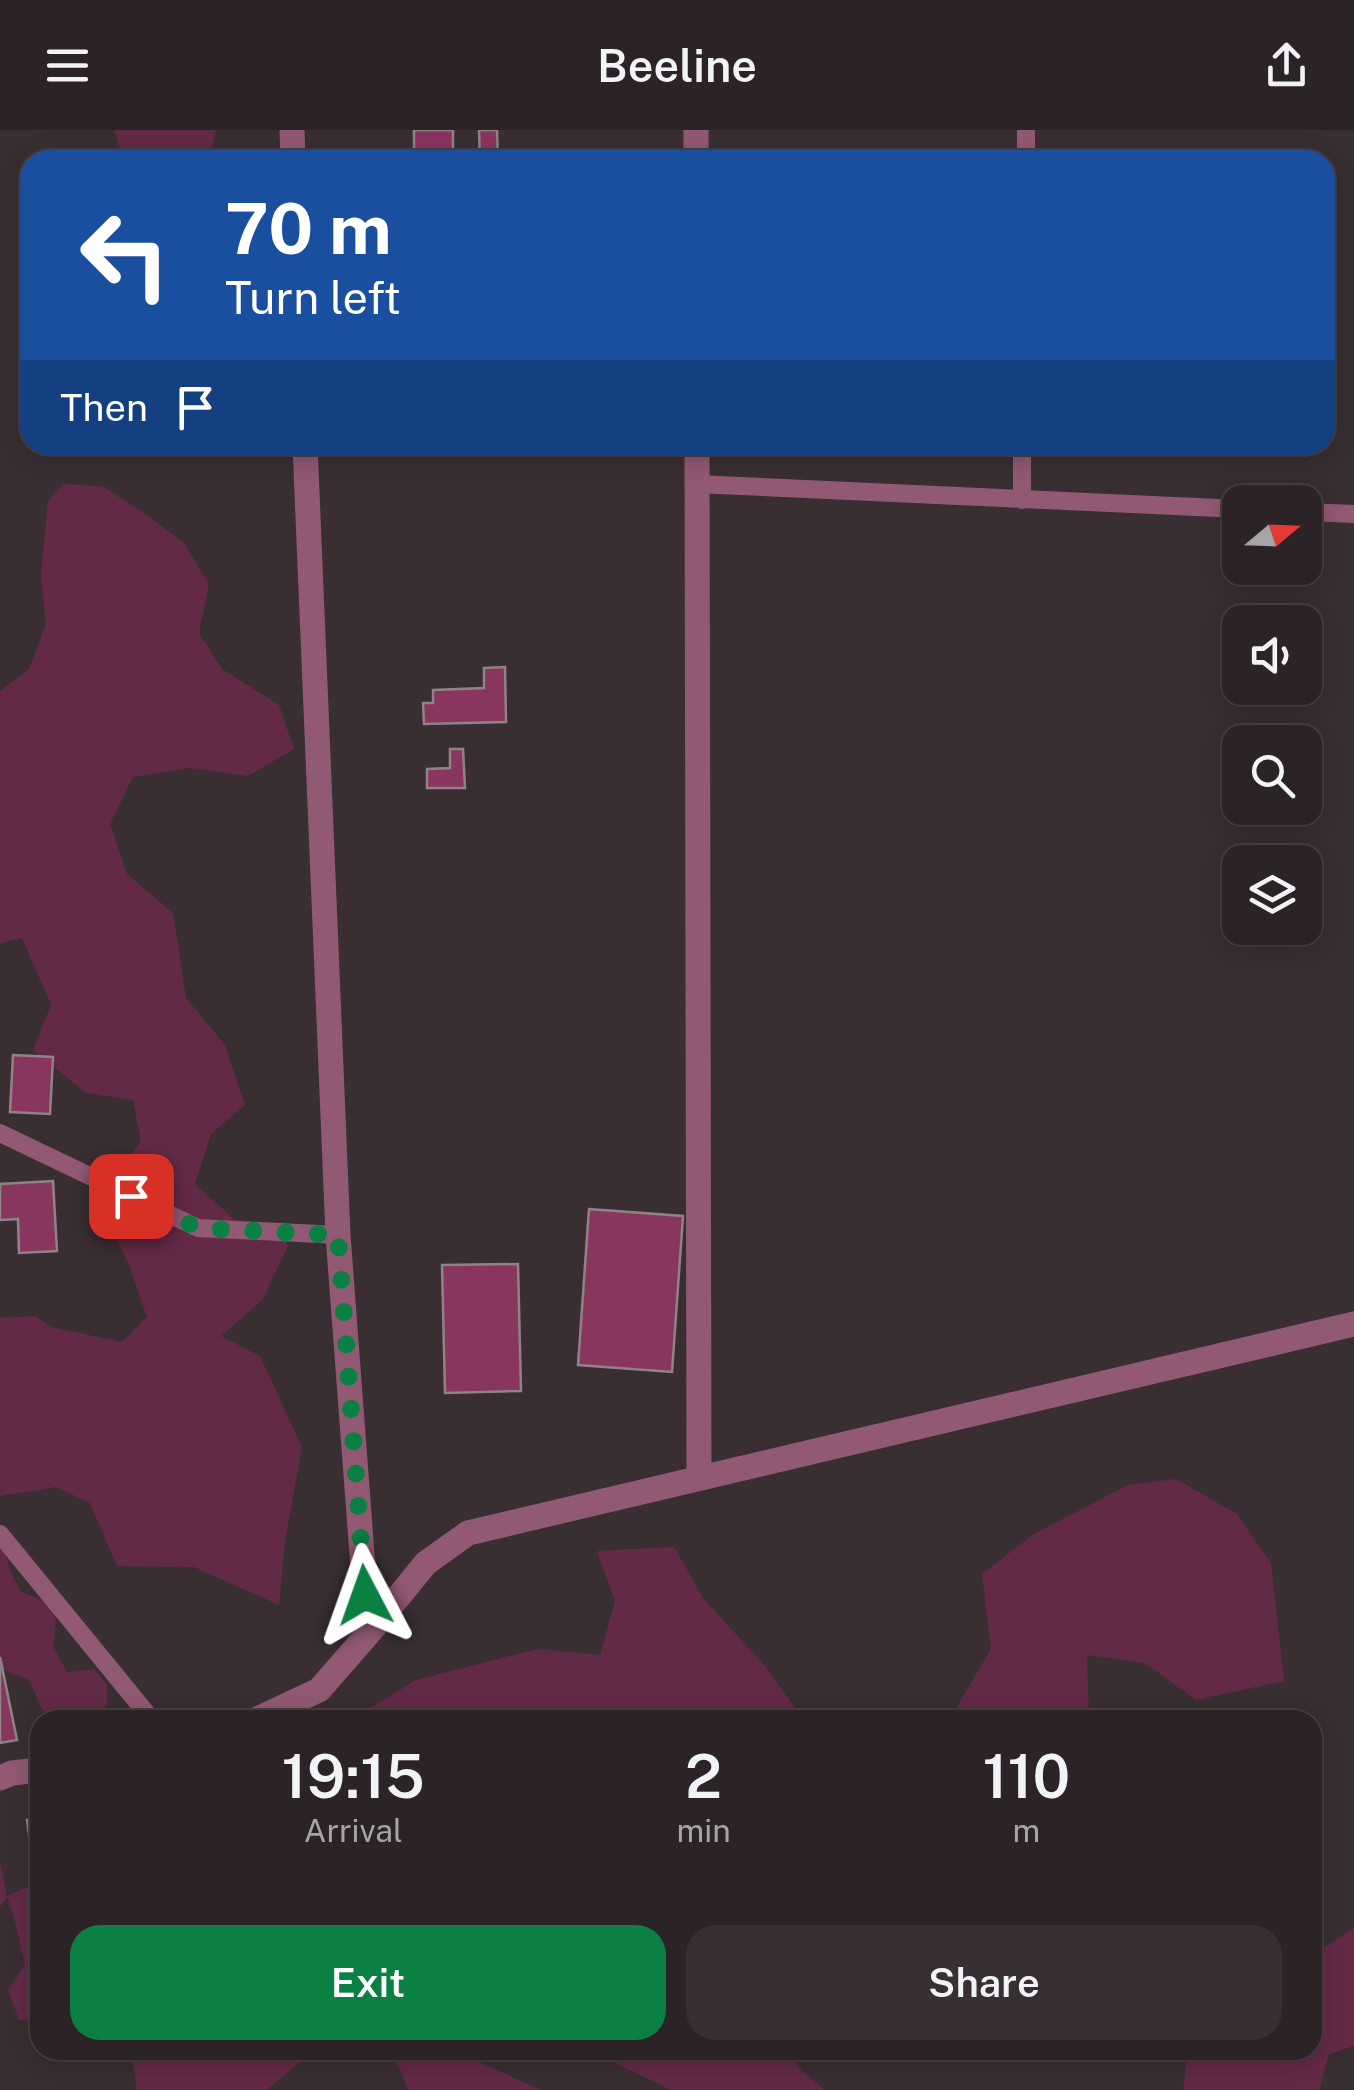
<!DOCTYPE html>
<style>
body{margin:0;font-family:"Public Sans",sans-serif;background:#372f32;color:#f1f3f6;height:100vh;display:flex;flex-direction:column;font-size:38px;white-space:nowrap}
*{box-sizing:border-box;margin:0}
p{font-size:32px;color:#a6a4a7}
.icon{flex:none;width:55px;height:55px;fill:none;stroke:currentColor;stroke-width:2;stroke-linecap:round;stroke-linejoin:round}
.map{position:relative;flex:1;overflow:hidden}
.drawer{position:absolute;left:30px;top:1580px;width:1292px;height:350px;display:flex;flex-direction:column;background:#2b2326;border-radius:30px;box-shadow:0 5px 25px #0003,0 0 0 2px #474043}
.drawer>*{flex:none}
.guide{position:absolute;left:20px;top:20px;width:1315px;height:305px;border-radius:30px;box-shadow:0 5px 25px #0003,0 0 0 2px #474043;background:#1a4fa0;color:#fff;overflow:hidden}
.needle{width:65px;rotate:71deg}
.buttons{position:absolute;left:1222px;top:355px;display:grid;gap:20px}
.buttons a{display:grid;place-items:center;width:100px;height:100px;border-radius:20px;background:#2b2326;box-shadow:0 5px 25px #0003,0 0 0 2px #474043;font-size:50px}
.pin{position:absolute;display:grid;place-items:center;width:85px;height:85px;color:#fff;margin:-42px;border-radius:20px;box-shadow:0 5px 15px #0006}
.me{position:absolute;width:110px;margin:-55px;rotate:356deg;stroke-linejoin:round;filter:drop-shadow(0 0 8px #0008)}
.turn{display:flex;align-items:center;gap:35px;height:210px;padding:0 40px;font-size:45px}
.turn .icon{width:130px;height:130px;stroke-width:2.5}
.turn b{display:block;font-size:70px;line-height:85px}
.then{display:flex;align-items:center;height:95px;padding:0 40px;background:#0003;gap:20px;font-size:38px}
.eta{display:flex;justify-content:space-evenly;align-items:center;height:170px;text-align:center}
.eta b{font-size:60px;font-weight:600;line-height:70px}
.cta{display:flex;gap:20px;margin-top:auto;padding:20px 40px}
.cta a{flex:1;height:115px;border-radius:30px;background:#0b8043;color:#fff;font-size:40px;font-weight:600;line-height:115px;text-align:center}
.cta a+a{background:#372f32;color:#f1f3f6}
header{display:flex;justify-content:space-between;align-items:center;height:130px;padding:0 40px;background:#2b2326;font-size:45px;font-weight:600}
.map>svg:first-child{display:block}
.green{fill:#632a47}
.building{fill:#883560;stroke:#8f8388;stroke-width:2.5}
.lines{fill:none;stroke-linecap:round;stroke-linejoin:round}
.lane{stroke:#925974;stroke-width:18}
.street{stroke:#925974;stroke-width:25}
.route{stroke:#0b8043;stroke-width:18;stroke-dasharray:0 32.4}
</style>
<header><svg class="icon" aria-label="menu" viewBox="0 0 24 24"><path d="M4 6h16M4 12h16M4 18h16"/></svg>Beeline<svg class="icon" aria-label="share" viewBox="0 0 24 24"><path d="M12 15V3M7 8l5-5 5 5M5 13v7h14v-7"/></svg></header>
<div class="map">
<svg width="1354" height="1960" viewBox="0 0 1354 1960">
<rect width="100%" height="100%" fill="#392f33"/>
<path class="green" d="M114 0H216L209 30H124Z
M64 354 104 357 148 386 184 413 209 454 199 503 222 539 279 575 294 619 248 646 190 638 133 647 110 694 127 744 173 783 186 868 225 915 245 975 211 1004 195 1054 235 1090 275 1093 288 1116 263 1169 221 1206 260 1226 302 1317 285 1412 279 1475 194 1437 117 1436 90 1373 56 1357 0 1366V1188L36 1186 51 1197 122 1212 147 1187 128 1132 96 1071 141 1011 133 970 86 963 33 920 51 875 22 808 0 813V561L29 539 46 494 41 445 48 371Z
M1176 1349 1237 1384 1271 1433 1284 1551 1196 1570 1145 1533 1087 1525 1089 1590H949L991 1519 982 1444 1034 1404 1128 1355Z
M0 1403 9 1437 20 1461 53 1475 56 1493 53 1516 67 1542 94 1539 107 1554V1576L85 1590H52L41 1577 29 1550 0 1539Z
M674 1417 703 1468 765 1536 804 1590H356V1587L416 1550 538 1519 600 1525 615 1471 597 1421Z
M0 1733 7 1766 33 1754 40 1748V1892L19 1890 8 1860 25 1835 15 1791 7 1767 0 1777Z
M1354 1798V1916L1329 1924 1319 1960H1183L1188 1920H1312L1313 1825Z
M131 1920H296L307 1926 267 1960H137Z
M384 1920H472L481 1933 541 1960H408L400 1939Z
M601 1920H791L797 1936 824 1960H671L607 1929Z"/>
<path class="building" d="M414 0H453V30H414Z
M479 0H497L498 30H480Z
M505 537 506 592 424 594 423 573H433V560L484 558V538Z
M450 619H463L465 658H427V639L450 638Z
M13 925 53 927 50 984 10 982Z
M53 1051 57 1121 19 1123 18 1089 0 1090V1054Z
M589 1079 683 1086 672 1242 578 1235Z
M518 1134 521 1261 445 1263 442 1135Z
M0 1527 17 1610 0 1613Z
M40 1689V1719L31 1720 27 1690Z"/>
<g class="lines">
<path class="lane" d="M1026 30V0
M697 354 1240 379
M1022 370V315
M1305 382 1354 384
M0 1003 198 1098 338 1105
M0 1404 152 1590"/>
<path class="street" d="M292 0 293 30
M696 0V30
M697 315 699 1348
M368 1504 426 1433 468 1403 1354 1194
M255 1590 319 1560 368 1504 338 1105 305 315
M0 1648 12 1643 40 1640"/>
</g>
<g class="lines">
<path class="route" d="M131 1066 198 1098 338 1105 365 1465"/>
</g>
</svg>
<div class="buttons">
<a><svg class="needle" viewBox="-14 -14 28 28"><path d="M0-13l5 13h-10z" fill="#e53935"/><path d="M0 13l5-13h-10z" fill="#a6a4a7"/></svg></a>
<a><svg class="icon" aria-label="sound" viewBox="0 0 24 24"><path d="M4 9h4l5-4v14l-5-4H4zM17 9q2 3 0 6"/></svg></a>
<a><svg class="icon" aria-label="search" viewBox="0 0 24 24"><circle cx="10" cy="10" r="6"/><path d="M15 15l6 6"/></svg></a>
<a><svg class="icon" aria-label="layers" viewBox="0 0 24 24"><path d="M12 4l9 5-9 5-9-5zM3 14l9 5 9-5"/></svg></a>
</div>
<div class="pin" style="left:131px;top:1066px;background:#d93025"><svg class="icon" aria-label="arrive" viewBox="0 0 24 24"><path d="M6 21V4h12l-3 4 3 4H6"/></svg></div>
<svg class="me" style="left:365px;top:1465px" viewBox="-20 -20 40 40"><path d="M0-17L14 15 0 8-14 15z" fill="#0b8043" stroke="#fff" stroke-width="4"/></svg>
<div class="guide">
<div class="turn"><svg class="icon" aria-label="left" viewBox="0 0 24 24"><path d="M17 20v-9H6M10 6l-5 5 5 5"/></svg><div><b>70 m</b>Turn left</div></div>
<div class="then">Then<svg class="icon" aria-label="arrive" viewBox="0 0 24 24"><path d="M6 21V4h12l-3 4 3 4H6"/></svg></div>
</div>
<section class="drawer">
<div class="eta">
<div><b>19:15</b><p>Arrival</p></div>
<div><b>2</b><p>min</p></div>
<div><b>110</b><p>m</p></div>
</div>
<div class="cta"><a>Exit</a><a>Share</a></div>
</section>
</div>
